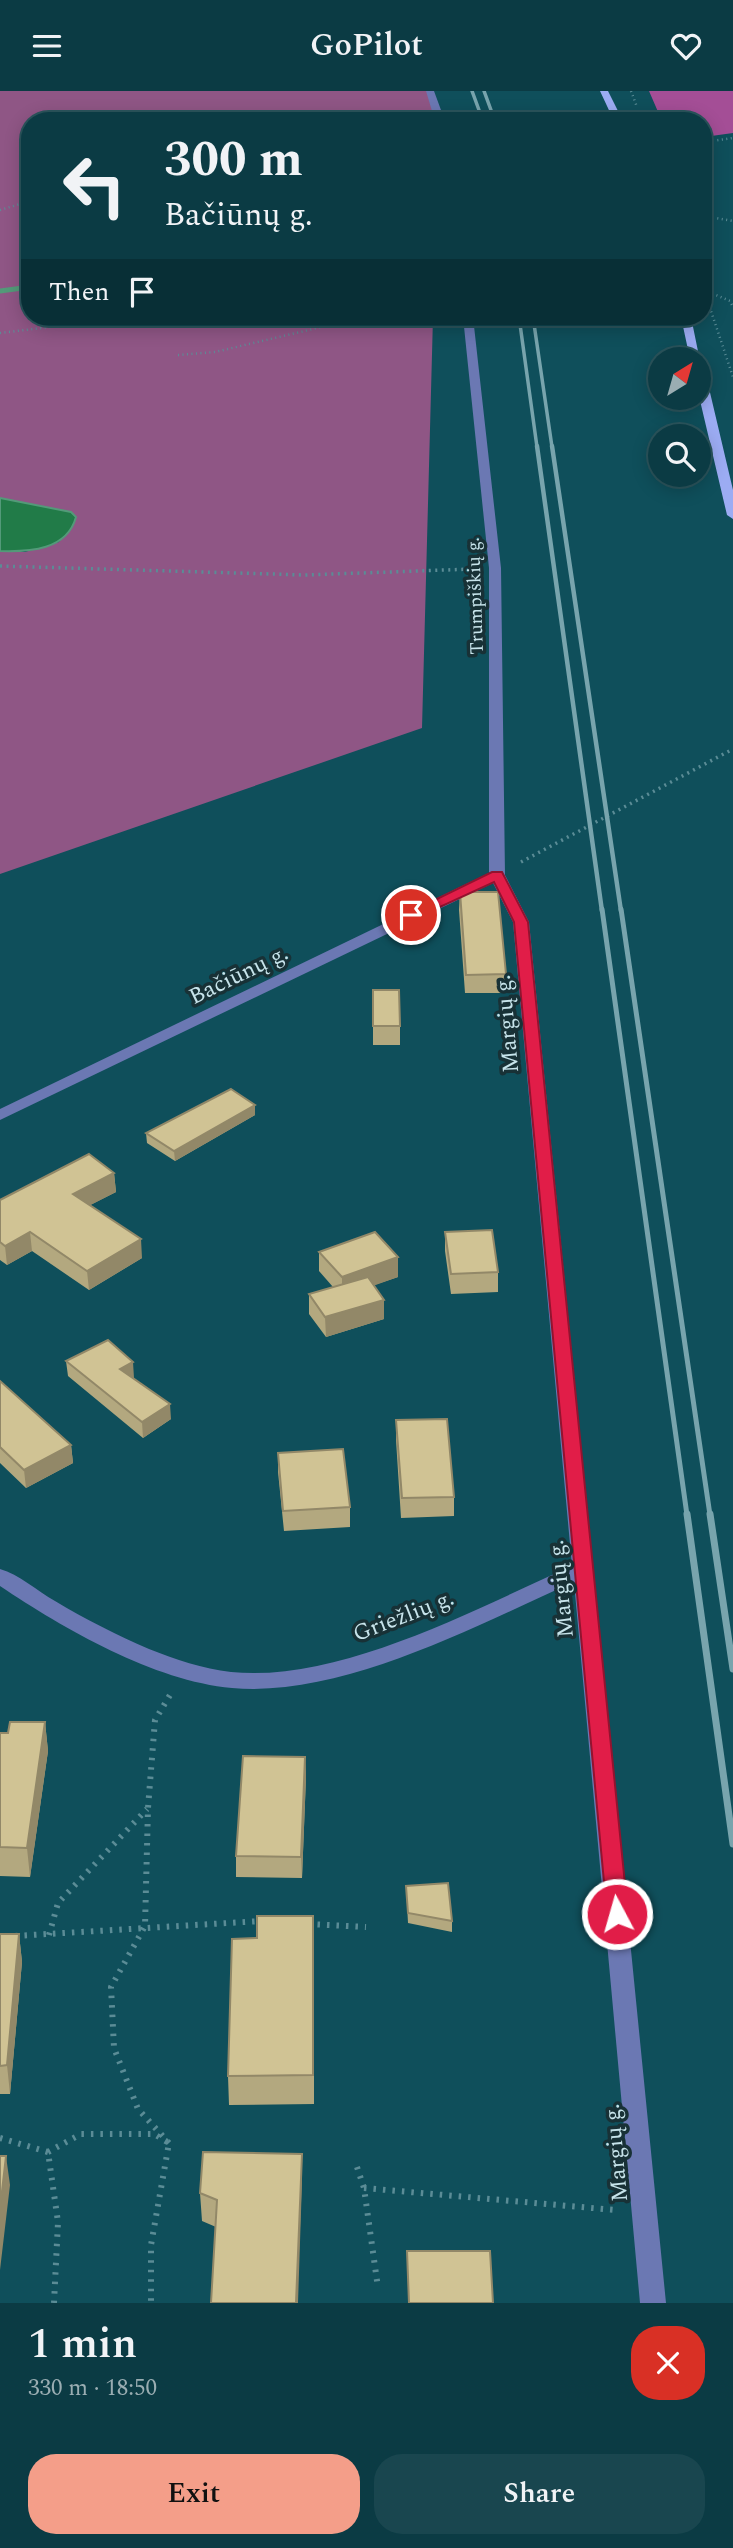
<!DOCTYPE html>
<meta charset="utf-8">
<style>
body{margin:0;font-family:Spectral,serif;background:#19464f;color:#f1f3f6;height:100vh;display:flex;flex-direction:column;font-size:26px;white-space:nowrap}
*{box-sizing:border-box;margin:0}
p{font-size:23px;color:#9aadb2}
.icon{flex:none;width:38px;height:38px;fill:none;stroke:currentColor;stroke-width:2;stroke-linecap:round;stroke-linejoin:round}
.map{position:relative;height:2212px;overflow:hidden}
.sheet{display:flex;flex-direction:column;background:#0b3b44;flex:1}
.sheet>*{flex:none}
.guide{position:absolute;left:21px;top:21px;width:691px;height:214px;border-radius:28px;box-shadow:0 4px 18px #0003,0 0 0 2px #2b555d;background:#0b3b44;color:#f1f3f6;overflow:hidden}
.needle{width:46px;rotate:37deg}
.tools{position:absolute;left:648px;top:256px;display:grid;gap:14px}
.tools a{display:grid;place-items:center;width:63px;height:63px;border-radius:50%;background:#0b3b44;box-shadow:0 4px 18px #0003,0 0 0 2px #2b555d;font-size:35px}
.pin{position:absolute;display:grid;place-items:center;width:60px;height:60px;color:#fff;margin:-30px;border:4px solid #fff;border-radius:50%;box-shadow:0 2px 7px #0007}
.me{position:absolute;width:77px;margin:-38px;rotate:354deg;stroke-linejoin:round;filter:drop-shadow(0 0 5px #0008)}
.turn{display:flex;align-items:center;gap:24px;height:147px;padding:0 28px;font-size:32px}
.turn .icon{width:91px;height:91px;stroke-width:2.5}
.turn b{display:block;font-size:49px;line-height:60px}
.then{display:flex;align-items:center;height:66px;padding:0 28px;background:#0003;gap:14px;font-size:26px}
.round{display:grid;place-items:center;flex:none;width:74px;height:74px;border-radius:28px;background:#19464f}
.headline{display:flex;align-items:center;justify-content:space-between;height:119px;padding:0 28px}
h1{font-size:42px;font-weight:600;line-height:52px}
.button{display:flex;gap:14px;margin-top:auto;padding:14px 28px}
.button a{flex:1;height:80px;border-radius:28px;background:#f49e89;color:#111;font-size:28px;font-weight:600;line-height:80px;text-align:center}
.button a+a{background:#19464f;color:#f1f3f6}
header{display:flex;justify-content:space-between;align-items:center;height:91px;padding:0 28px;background:#0b3b44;font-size:32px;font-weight:600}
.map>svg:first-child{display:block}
.green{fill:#8f5685}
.forest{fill:#a44e96}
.water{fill:#217b48;stroke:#539a79;stroke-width:2}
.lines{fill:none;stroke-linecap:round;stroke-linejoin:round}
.stream{stroke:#539a79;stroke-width:5}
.path-far2{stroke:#5b8c96;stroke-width:2.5;stroke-dasharray:1 3.5;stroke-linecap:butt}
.path-far1{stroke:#5b8c96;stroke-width:3.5;stroke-dasharray:2 4.5;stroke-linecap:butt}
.path{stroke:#5b8c96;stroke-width:6;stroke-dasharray:2.5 7;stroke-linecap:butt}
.minor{fill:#6b78b3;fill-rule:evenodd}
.major{fill:#9cacf3;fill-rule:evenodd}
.rail-far3{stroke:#78a4ad;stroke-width:3.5}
.rail-far2{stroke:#78a4ad;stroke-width:4.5}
.rail-far1{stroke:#78a4ad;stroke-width:5}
.rail{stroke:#78a4ad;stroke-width:7}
.wall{fill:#b3a87f}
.shaded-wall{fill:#928868}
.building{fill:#d0c394;stroke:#928868;stroke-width:2}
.route{fill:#e11d48;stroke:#92132f;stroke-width:2}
.labels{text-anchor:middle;stroke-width:7;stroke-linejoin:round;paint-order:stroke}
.far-street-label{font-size:19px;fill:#c7e4eb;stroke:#183136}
.street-label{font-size:23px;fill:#c7e4eb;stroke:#183136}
</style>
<header><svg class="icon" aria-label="menu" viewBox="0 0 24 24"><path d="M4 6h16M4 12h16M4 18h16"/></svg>GoPilot<svg class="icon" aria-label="heart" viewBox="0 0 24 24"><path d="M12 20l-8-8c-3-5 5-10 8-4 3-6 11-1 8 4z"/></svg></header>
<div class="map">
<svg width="733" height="2212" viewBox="0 0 733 2212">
<rect width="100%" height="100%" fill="#0f4f5b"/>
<path class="green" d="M0 0H430L440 30H30V226H433L422 637 0 783V460L25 461 59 451 71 421 0 407Z"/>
<path class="forest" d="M649 0H733V42L704 46V30H662Z"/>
<path class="water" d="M0 407 71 421 76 426C67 459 30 461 0 460Z"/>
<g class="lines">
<path class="stream" d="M0 200 30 196"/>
<path class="path-far2" d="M631 0 637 16
M704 51 733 47
M0 119 30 110
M704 125 733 130
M704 199 733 286
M704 199 730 210 733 216
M0 242 133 226
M178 264 215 261 364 226"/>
<path class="path-far1" d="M0 475 305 484 473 478
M521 771 733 658"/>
<path class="path" d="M308 1833 366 1836
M49 1844 58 1812 147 1718
M15 1845 261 1830
M0 2047 48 2061 58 2131 54 2212
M169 2052 138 2018 114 1957 111 1896 145 1835 148 1717 155 1629 173 1599
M48 2061 81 2043H154L169 2052 151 2154V2212
M357 2076 364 2097 378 2197
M364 2097 615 2119"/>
<path class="minor" d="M426 0H434L445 30H435Z
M463 226H473L501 477 505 784 529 831 666 2212H640L574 1491C475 1535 342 1607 232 1597 154 1590 64 1538 0 1495V1478C19 1483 37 1500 55 1510 85 1528 117 1544 149 1558 175 1568 203 1578 231 1581 339 1592 475 1518 572 1475L513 831 493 792 0 1029V1018L489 782V477Z"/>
<path class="major" d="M600 0H608L623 30H614Z
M681 226H691L700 270 690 268Z
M698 273 704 276 733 399V428L727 424 698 301Z"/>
<path class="rail-far3" d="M472 0 483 30
M484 0 495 30
M519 226 537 356
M533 226 552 356"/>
<path class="rail-far2" d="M537 355 602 820
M552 355 621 820"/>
<path class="rail-far1" d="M602 818 687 1424
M621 818 710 1424"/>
<path class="rail" d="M687 1423 733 1753
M710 1423 733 1578"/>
</g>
<path class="wall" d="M460 801 506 883V902H465L459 819Z
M373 899 400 935V954H373Z
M255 1014V1024L175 1070 147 1052 146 1042Z
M114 1082 116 1101 90 1114 142 1167 89 1199 32 1160 7 1174 0 1169V1109Z
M445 1141 498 1181V1201L451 1203 445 1160Z
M319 1161 398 1166V1186L374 1194 384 1228 326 1246 309 1223V1203L333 1196 319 1180Z
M66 1270 134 1287H133L171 1328 143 1347 68 1285Z
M0 1290 71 1354 73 1372 26 1397 0 1372Z
M396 1329 454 1406V1425L401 1427 396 1349Z
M278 1362 350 1416V1436L284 1440 278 1381Z
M45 1631 48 1660 30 1786 0 1785V1642H8Z
M305 1666 306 1686 302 1787 236 1786V1765Z
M406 1795 452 1830V1841L408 1832Z
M0 1843H19L22 1871 10 2003H0Z
M257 1847 314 1853V2013L229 2014 228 1985Z
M302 2091 216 2136 202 2130 200 2102Z"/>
<path class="shaded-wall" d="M255 1014V1024L175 1070 174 1060Z
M114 1082 116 1101 75 1122 73 1103Z
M30 1141 32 1160 7 1174 5 1155Z
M141 1148 142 1167 89 1199 87 1180Z
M398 1166V1186L342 1206V1186Z
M384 1209V1228L326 1246 325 1226Z
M133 1271 134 1287 121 1293 120 1278Z
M170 1313 171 1328 143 1347 142 1331Z
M71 1354 73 1372 26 1397 24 1379Z
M45 1631 48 1660 30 1786 27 1757Z
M305 1666 306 1686 302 1787 301 1766Z
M19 1843 22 1871 10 2003 7 1974Z
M302 2063V2091L298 2212H296Z
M6 2065 10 2094 0 2179V2118Z"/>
<path class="building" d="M460 801H498L506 883 466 884Z
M373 899H399L400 935H373Z
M231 998 255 1014 174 1060 146 1042Z
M89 1063 114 1082 73 1103 141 1148 87 1180 30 1141 5 1155 0 1151V1109Z
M492 1139 498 1181 451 1183 445 1141Z
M375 1141 398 1166 342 1186 319 1161Z
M368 1186 384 1209 325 1226 309 1203Z
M108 1249 133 1271 120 1278 170 1313 142 1331 66 1270Z
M0 1290 71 1354 24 1379 0 1356Z
M447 1328 454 1406 402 1407 396 1329Z
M343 1358 350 1416 283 1420 278 1362Z
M10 1631H45L27 1757 0 1756V1642H8Z
M243 1665 305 1666 301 1766 236 1765Z
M448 1792 452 1830 408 1822 406 1795Z
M257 1825H313V1984L228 1985 232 1848 257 1847Z
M0 1843H19L7 1974 0 1975Z
M203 2061 302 2063 296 2212H211L217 2109 200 2102Z
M0 2065H6L0 2118Z
M407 2160H490L493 2212H409Z"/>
<path class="route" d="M492 781H502L528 831 628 1823 624 1829 617 1831 610 1829 607 1823 514 831 494 791 416 827 404 824Z"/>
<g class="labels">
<g class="far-street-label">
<text transform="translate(474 505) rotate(-92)" y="7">Trumpiškių g.</text>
</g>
<g class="street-label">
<text transform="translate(238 883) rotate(-26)" y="8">Bačiūnų g.</text>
<text transform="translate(506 933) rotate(-95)" y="8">Margių g.</text>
<text transform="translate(560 1498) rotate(-96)" y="8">Margių g.</text>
<text transform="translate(403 1524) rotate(-21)" y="8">Griežlių g.</text>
<text transform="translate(615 2062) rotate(-95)" y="8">Margių g.</text>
</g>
</g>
</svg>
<div class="tools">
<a><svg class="needle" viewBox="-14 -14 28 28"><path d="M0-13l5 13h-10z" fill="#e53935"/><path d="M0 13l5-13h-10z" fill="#9aadb2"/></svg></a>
<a><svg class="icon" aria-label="search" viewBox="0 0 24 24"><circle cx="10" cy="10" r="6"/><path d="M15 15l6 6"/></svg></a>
</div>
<div class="pin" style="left:411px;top:824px;background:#d93025"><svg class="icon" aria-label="arrive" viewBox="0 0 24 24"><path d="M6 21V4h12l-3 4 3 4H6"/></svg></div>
<svg class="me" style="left:617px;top:1823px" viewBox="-20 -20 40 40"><circle r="17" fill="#e11d48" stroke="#fff" stroke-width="3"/><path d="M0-11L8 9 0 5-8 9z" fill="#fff"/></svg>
<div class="guide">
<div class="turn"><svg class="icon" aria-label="left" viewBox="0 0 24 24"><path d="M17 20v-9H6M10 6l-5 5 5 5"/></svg><div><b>300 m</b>Bačiūnų g.</div></div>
<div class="then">Then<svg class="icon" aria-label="arrive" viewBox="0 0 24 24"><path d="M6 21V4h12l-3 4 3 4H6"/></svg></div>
</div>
</div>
<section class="sheet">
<div class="headline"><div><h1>1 min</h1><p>330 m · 18:50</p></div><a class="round" style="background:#d93025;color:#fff"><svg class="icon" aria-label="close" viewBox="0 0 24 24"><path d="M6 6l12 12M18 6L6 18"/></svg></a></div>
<div class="button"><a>Exit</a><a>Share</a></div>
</section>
